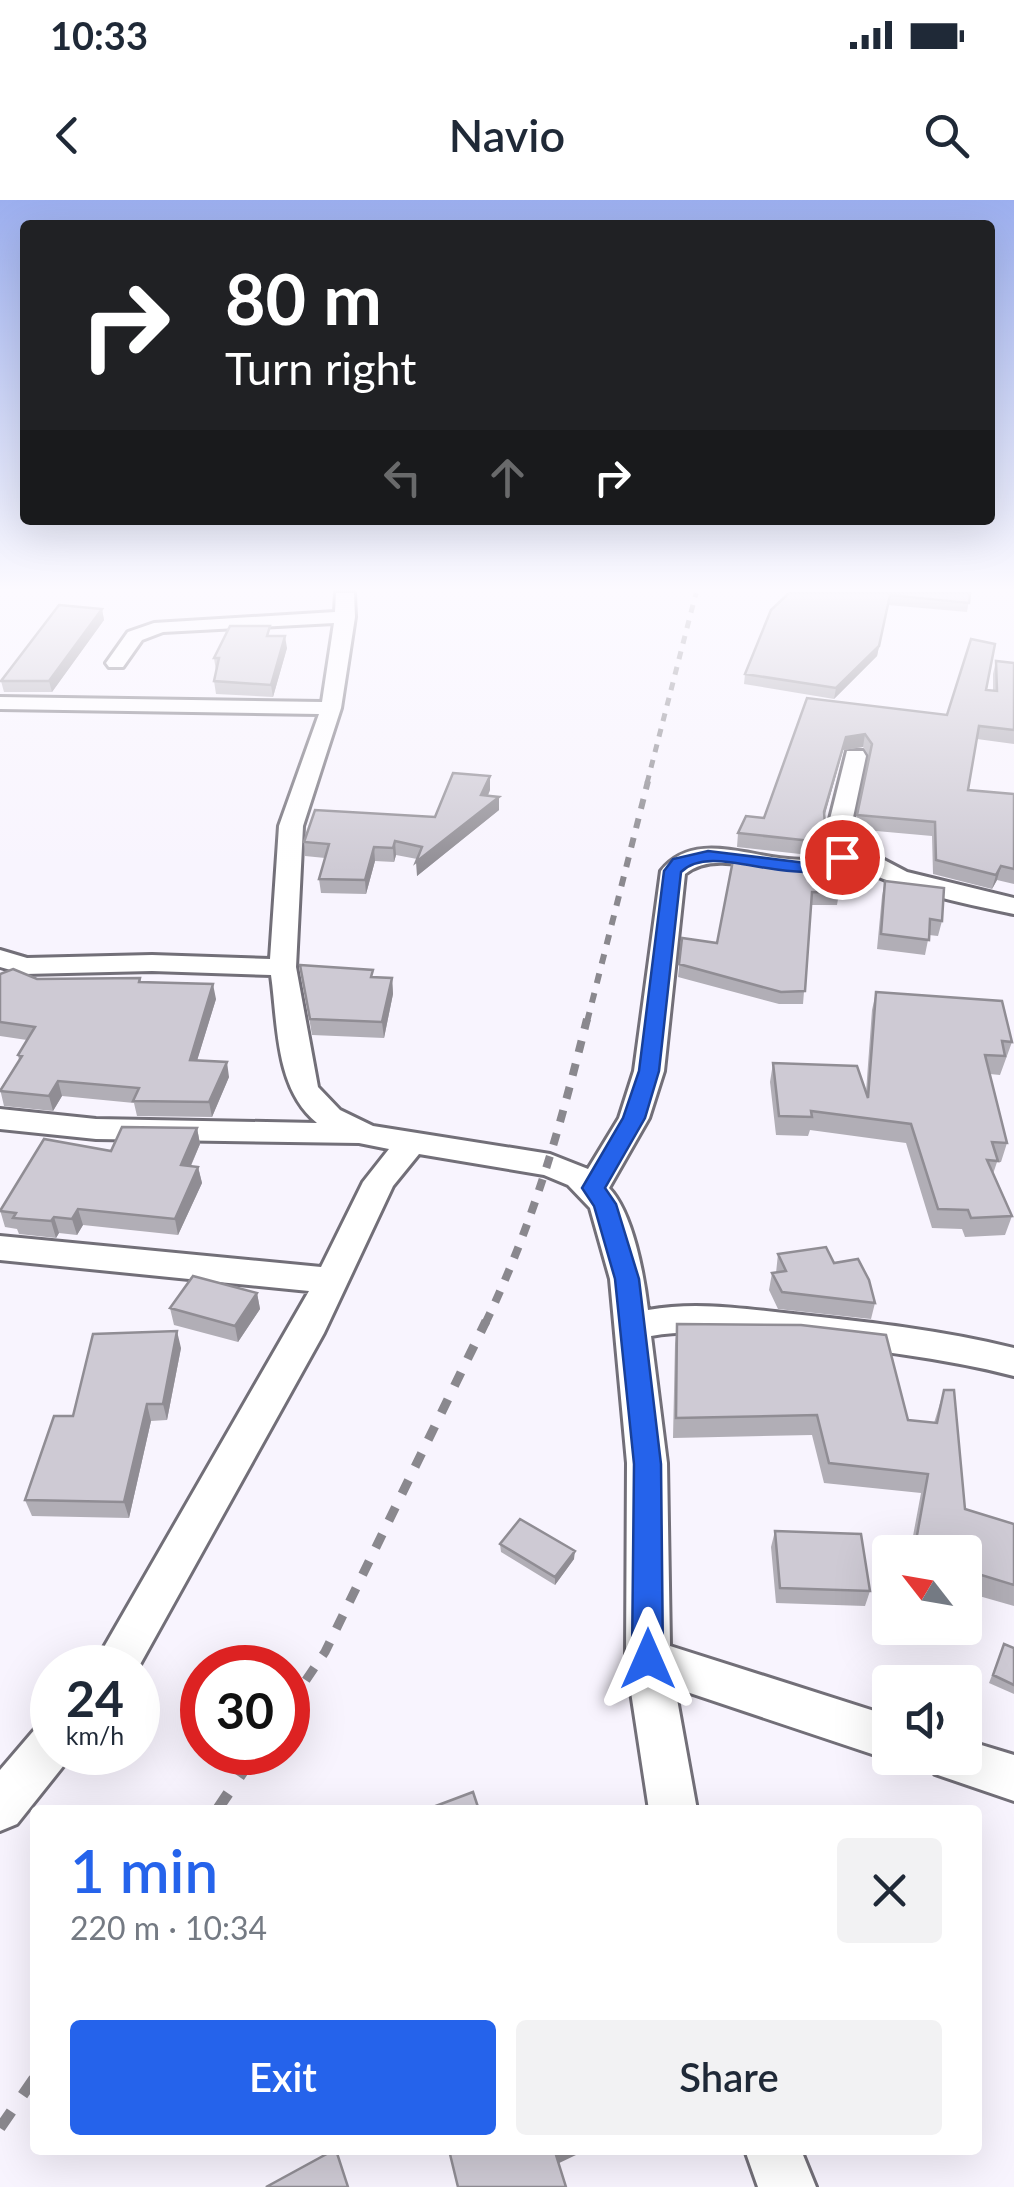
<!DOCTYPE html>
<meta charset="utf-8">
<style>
body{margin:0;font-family:Lato,sans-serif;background:#f2f2f3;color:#1f2937;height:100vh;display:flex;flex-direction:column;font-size:38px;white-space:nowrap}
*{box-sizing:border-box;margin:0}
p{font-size:32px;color:#747a83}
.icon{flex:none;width:55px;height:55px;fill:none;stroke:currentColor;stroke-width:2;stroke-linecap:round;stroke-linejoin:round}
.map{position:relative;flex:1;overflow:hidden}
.side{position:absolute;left:30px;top:1605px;width:952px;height:350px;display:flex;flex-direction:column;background:#fff;border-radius:10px;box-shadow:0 10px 40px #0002}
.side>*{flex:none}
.banner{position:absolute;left:20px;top:20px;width:975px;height:305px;border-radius:10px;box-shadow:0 10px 40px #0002;background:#202124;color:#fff;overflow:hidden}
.needle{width:65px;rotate:301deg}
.controls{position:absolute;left:872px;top:1335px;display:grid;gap:20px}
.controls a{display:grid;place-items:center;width:110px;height:110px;border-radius:10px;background:#fff;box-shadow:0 10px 40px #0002;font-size:50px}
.speed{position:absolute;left:30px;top:1445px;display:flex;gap:20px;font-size:50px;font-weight:700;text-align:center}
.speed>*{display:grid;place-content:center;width:130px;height:130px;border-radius:50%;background:#fff;box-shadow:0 10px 40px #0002;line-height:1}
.speed small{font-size:25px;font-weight:400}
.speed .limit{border:15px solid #d22;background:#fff;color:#111}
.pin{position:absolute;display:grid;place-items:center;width:85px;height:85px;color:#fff;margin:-42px;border:5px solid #fff;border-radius:50%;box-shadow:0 2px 10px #0007}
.me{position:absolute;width:110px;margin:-55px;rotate:0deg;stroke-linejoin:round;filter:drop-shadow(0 0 8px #0008)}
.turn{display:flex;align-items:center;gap:35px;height:210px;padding:0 40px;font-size:45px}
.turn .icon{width:130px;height:130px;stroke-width:2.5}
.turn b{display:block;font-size:70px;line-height:85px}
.lanes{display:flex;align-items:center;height:95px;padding:0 40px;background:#0003;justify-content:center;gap:50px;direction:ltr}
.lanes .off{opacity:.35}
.round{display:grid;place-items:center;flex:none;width:105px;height:105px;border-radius:10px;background:#f2f2f3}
.headline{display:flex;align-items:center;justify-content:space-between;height:170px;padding:0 40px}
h1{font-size:60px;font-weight:600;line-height:75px;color:#2563eb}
.primary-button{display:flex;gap:20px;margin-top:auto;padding:20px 40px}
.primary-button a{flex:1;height:115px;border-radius:10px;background:#2563eb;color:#fff;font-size:40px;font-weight:600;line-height:115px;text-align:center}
.primary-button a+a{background:#f2f2f3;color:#1f2937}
.status{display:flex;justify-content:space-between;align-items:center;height:70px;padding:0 50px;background:#fff;direction:ltr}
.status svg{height:28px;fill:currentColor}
header{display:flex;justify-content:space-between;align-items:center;height:130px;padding:0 40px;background:#fff;font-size:45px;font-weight:600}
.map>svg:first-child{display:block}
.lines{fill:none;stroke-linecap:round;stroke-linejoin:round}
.street-casing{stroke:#726f78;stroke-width:6}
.street{fill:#fff;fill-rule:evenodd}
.rail-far4{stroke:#8a888e;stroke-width:5;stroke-dasharray:8 8;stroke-linecap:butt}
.rail-far3{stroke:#8a888e;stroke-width:6;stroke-dasharray:10 10;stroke-linecap:butt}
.rail-far2{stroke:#8a888e;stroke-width:8;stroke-dasharray:12 12;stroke-linecap:butt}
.rail-far1{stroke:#8a888e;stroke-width:9;stroke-dasharray:15 15;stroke-linecap:butt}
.rail{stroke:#8a888e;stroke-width:11;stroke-dasharray:20 20;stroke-linecap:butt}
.wall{fill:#b1aeb6}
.shaded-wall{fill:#908d94}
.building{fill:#cecad4;stroke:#908d94;stroke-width:2.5}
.route{fill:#2563eb;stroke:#184099;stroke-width:2.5}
</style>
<div class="status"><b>10:33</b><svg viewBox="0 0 49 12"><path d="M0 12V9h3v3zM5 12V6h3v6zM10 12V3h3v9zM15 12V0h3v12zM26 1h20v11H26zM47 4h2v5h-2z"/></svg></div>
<header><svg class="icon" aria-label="back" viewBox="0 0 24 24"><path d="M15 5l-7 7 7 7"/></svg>Navio<svg class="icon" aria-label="search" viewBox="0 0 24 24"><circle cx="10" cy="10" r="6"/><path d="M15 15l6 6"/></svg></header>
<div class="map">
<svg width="1014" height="1987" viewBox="0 0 1014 1987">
<rect width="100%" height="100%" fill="#f8f4fe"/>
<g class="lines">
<defs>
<path id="street" d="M336 393H354L355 417 341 508 303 626 296 767 318 887 340 910 373 926 550 954 588 969 619 918 634 871 661 671C702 619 779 677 829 654L824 643 847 551H863L866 556 848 641 907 672 1014 698V714C957 702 901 691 849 663 837 668 825 675 811 676 773 679 719 646 685 674L664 871 649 918 609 988C633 1013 644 1076 648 1110 697 1101 744 1109 793 1114 867 1122 942 1130 1014 1148V1176C941 1157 865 1149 791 1141 744 1136 698 1127 651 1136L667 1263 670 1446 890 1516V1558H897L890 1560 675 1488 697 1610H649L626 1459 627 1263 610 1079 590 1008 568 985 544 975 419 954 393 986 324 1133 138 1468H92L309 1091 0 1060V1036L321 1067 363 982 389 949 359 943 96 939 0 929V909L96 919 317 923C275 889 278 825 271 775L152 771 25 774 0 767V750L27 758 152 755 270 759 279 626 319 514 0 509V497L322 502 334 423 163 432 142 440 123 467H109L106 463 128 432 154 423 335 412Z
M52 1522V1552H71L68 1560 17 1624 0 1631V1570L36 1528Z
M965 1540 1014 1555V1601L935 1574 928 1558H965Z
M745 1950H801L816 1987H758Z"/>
</defs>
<use href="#street" class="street-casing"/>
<use href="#street" class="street"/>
<path class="rail-far4" d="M647 583 696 393"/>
<path class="rail-far3" d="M587 822 648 581"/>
<path class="rail-far2" d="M485 1124C534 1022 560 928 587 819"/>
<path class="rail-far1" d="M289 1505 325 1452 486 1121"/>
<path class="rail" d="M288 1507 291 1503
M217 1610 256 1552
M0 1928 35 1877"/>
</g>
<path class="wall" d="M789 393H970L967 412 888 405 877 456 834 499 744 484 745 474Z
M102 409 104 420 52 492H4L1 481Z
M271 436 287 448 273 497 216 494 214 481 216 471 214 458Z
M996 461 1014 463V544L977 539 968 590 1014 594V684L997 680 992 689 933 674 932 636 854 629 869 556 863 547 843 550 824 616 826 638 824 652 809 655 737 647 738 633 764 618 807 498 947 515 986 490 993 491V474Z
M490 590 488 596 499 610 417 676V659L396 655 394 662 375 661 366 694 321 693 319 679 325 658 305 656 304 642 435 617Z
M734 655 839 693 837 705H811L803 804H779L678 777 682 738 717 743Z
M885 681 942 721 938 736 929 735 925 755 877 749 882 696Z
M300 765 374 778H392L393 794 384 838 312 835Z
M0 774 37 779 140 778 141 782 216 799 197 860 229 877 212 917 137 916 134 903 62 896 53 911 4 906 0 889 19 860 18 855 27 840 0 836Z
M876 792 1012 842 1000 875 990 874 1007 943 1001 962H997L993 974 1012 1016 1005 1035 965 1037 962 1029 932 1028 906 943 810 930 808 936 776 935 770 882 773 863 866 892 872 810Z
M197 928 200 944 191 966 198 967 202 983 178 1035 83 1025 77 1035 59 1033 56 1038 19 1034 17 1029 5 1027 0 1010Z
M778 1054 834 1063 875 1103 871 1119 778 1109 769 1090 772 1073H776Z
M257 1093 260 1109 238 1142 174 1125 170 1108Z
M677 1124 908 1220 934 1223 944 1190 965 1309 1014 1324V1406L965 1392V1352H910L921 1293 824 1283 812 1235 673 1238 675 1144Z
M181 1148 167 1220 151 1221 129 1318 32 1316 25 1300 73 1216Z
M775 1331 870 1391 865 1406 776 1403 771 1347Z
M500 1344 574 1359 555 1385 501 1352Z
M1004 1444 1014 1448V1494L989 1483Z"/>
<path class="shaded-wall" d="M890 395 877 456 834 499 836 488Z
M102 409 104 420 52 492 49 481Z
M285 436 287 448 273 497 271 485Z
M865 534 863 547 843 550 822 625 824 612 846 537Z
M490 576V590L481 609V595Z
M499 597V610L417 676 416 662Z
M826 638 824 652 809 655 811 641Z
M395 641 396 655 394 662 393 648Z
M374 647 375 661 366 694 365 680Z
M1001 666 997 680 992 689 996 675Z
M392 778 393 794 384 838 382 822Z
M213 784 216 799 193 874 190 860Z
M227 862 229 877 212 917 209 902Z
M58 881 62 896 53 911 49 896Z
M197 928 200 944 184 981 181 965Z
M198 967 202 983 178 1035 175 1019Z
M78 1009 83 1025 77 1035 72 1019Z
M54 1017 59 1033 56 1038 51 1021Z
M257 1093 260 1109 238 1142 235 1126Z
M177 1131 181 1148 167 1220 163 1204Z
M147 1204 151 1221 129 1318 124 1302Z
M575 1351 574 1359 555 1385V1377Z
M567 1950H577L576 1955 555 1965 556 1955Z"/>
<path class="building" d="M789 393H970L969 403 890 395 879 446 836 488 745 474 771 410Z
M59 405 102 409 49 481H1Z
M230 426H270L267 436H285L271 485 214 481 219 458H214Z
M971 439 995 444 986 490 997 491 996 461 1014 463V530L979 526 968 590 1014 594V669L1001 666 996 675 936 660 935 622 857 615 872 544 865 534 846 537 824 612 826 638 811 641 738 633 746 616 764 618 807 498 947 515Z
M453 573 490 576 481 595 499 597 416 662 422 647 395 641 393 648 374 647 365 680 319 679 329 644 304 642 315 610 435 617Z
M734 655 798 667 833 663 839 693 812 692 805 791 781 792 679 764 682 738 717 743Z
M885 681 944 688 942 721 930 719 929 740 881 734Z
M300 765 373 770 371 777 392 778 382 822 310 819Z
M13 769 37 779 140 778 139 782 213 784 190 860 227 862 209 902 133 901 139 888 58 881 49 896 0 891 22 856 18 855 35 827 0 822V774Z
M876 792 1002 801 1012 842 1002 841 1005 856 985 855 1007 943 992 942 998 961 987 960 1012 1016 971 1018 968 1010 938 1009 911 924 811 911 812 917 779 916 773 863 857 866 868 898Z
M122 927 197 928 181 965 198 967 175 1019 78 1009 72 1019 54 1017 51 1021 13 1018 16 1013 0 1011 44 939 111 951Z
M826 1047 834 1063 858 1059 869 1080 875 1103 782 1092 772 1073 786 1071 778 1054Z
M193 1076 257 1093 235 1126 170 1108Z
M677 1124 801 1125 886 1135 908 1220 937 1223 944 1190H954L965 1309 1014 1324V1385L965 1370V1352H914L928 1274 829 1263 817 1215 676 1218Z
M177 1131 163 1204H147L124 1302 25 1300 54 1216H73L93 1134Z
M520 1319 575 1351 555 1377 500 1344Z
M775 1331 861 1334 870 1391 780 1388Z
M1004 1444 1014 1448V1485L993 1475Z
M473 1592 479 1610H425Z
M334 1950H336L348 1987H266Z
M449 1950H567L556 1955 566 1987H458Z"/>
<linearGradient id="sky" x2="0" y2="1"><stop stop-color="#9cafef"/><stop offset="0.58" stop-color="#fcfaff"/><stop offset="1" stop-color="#fcfaff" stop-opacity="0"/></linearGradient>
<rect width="1014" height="672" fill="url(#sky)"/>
<path class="route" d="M708 651 814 664 842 652 851 657C803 698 715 638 681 672L659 871 645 918 605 988 616 1004 639 1079 661 1264 663 1459 659 1469 648 1473 637 1469 632 1459 634 1264 615 1079 594 1006 582 988 623 918 639 871 664 671 673 659Z"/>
</svg>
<div class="controls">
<a><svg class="needle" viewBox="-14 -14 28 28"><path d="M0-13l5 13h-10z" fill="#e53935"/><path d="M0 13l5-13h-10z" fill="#747a83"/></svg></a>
<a><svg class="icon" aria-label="sound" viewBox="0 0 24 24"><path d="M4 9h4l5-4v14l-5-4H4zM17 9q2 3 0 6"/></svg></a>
</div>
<div class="speed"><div>24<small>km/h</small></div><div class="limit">30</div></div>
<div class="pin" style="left:842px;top:657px;background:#d93025"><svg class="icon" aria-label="arrive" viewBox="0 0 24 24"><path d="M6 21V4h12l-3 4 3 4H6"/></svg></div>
<svg class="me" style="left:648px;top:1459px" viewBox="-20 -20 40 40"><path d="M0-17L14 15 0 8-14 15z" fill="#2563eb" stroke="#fff" stroke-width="4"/></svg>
<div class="banner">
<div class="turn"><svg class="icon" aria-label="right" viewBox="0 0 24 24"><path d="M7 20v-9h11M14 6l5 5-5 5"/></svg><div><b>80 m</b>Turn right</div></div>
<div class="lanes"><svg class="icon off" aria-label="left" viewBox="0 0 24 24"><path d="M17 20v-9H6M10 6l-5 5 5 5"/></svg><svg class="icon off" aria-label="ahead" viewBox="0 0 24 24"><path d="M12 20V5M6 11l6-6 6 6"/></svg><svg class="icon" aria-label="right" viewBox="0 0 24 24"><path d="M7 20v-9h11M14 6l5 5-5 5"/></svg></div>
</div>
<section class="side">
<div class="headline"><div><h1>1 min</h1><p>220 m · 10:34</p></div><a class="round"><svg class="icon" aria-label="close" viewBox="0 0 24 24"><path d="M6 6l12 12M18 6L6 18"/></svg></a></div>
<div class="primary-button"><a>Exit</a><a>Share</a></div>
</section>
</div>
